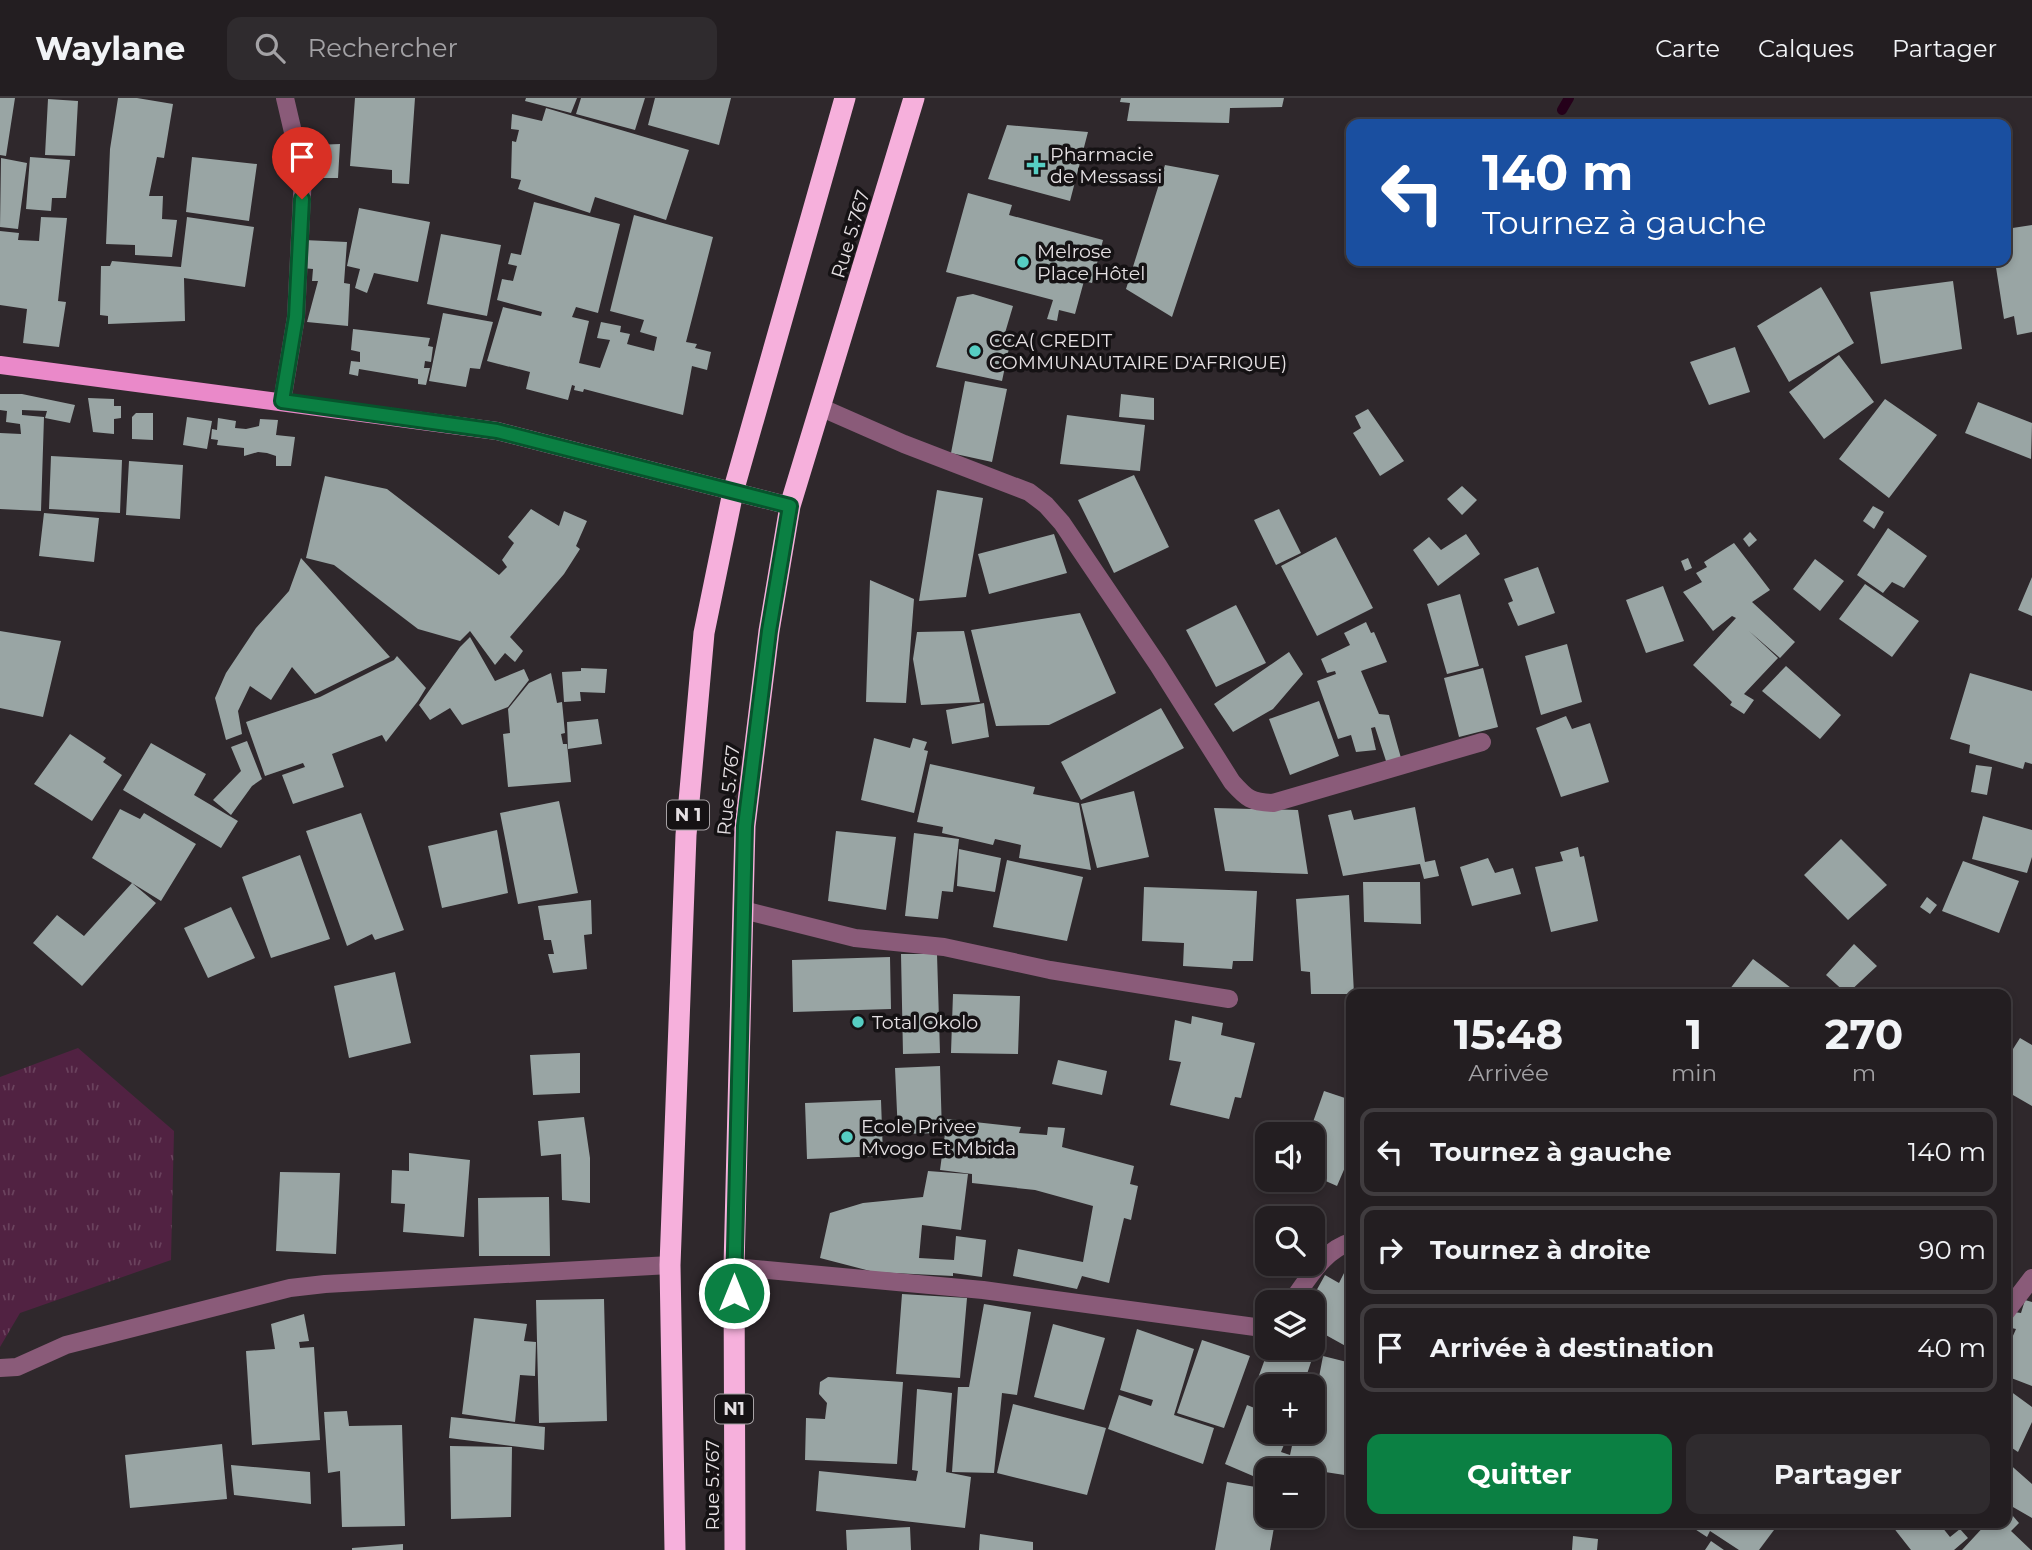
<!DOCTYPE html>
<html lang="fr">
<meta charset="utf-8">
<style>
body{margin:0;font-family:Montserrat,sans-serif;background:#2f2b2e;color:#f1f3f6;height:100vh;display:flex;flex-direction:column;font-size:26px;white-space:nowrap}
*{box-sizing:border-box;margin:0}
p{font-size:23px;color:#a3a2a5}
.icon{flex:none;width:38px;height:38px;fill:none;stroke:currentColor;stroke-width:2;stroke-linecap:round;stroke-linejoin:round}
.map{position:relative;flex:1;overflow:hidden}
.panel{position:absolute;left:1346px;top:891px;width:665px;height:539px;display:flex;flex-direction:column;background:#231e21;border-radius:14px;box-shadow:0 4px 10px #0003,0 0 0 2px #403c3f}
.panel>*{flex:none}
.banner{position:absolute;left:1346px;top:21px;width:665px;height:147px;border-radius:14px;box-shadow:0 4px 10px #0003,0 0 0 2px #403c3f;background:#1a4fa0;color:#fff;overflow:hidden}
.buttons{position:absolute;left:1255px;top:1024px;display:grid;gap:14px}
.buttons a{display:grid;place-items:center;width:70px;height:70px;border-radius:14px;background:#231e21;box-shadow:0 4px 10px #0003,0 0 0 2px #403c3f;font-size:35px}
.pin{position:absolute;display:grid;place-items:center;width:60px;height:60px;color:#fff;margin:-72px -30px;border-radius:50% 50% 50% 0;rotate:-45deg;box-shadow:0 0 7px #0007}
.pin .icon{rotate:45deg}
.me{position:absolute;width:77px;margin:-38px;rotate:0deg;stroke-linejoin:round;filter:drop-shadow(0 0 5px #0008)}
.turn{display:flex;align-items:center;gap:24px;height:147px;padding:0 21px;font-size:32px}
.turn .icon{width:91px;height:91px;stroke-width:2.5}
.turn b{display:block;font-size:49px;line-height:60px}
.eta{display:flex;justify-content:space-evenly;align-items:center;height:119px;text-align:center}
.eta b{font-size:42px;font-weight:700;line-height:49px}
.button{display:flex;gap:14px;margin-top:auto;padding:14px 21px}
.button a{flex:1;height:80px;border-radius:14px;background:#0b8043;color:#fff;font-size:28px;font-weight:700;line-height:80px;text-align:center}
.button a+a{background:#2f2b2e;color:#f1f3f6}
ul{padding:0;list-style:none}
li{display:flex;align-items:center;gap:21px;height:88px;margin:0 14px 10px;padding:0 7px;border:4px solid #403c3f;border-radius:14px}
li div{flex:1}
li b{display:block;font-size:26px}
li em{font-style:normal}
header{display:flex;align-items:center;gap:42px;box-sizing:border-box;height:98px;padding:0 35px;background:#231e21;border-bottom:2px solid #403c3f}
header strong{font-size:33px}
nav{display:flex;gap:38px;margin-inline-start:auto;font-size:24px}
.search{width:490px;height:63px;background:#2f2b2e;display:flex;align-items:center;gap:18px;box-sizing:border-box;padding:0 24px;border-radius:14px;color:#a3a2a5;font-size:26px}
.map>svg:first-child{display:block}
.grass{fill:url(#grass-tufts)}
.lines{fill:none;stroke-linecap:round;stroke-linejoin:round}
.stream{stroke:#25001a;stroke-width:10}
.building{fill:#99a5a4}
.minor{stroke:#8a5b79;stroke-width:18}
.major{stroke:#ea89c9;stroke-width:18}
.highway{stroke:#f6b0dc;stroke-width:21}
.route-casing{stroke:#07532c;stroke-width:18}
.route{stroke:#0b8043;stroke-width:12}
.poi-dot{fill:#56cec3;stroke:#151214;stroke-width:2.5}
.labels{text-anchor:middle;stroke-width:7;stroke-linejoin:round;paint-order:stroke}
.shield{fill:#151214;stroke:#a7a2a5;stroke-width:2}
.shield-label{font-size:18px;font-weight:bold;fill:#e5e0e3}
.poi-label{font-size:19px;fill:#e5e0e3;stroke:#151214;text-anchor:start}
.street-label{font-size:19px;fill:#e5e0e3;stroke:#151214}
</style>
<header>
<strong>Waylane</strong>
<div class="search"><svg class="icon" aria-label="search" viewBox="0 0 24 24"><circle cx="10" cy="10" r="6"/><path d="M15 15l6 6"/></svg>Rechercher</div>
<nav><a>Carte</a><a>Calques</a><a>Partager</a></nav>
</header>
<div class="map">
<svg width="2032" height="1452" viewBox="0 0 2032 1452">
<defs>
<pattern id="grass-tufts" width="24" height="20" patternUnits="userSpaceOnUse" patternTransform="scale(1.75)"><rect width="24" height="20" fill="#512242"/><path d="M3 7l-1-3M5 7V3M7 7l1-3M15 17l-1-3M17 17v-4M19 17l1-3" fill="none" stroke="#6a425d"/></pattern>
</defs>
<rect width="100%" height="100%" fill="#2f282c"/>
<path class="grass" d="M78 950 174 1033 171 1162 20 1215 0 1249V979Z"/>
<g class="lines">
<path class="stream" d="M1562 12 1569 0"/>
</g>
<path class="building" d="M0 0H15L6 58 0 57Z
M118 0H137L173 6 164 60 157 59 149 98H163L162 121 177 122 172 159 135 157V147L106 146 110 51Z
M355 0H415L409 86 392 85V72L350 68Z
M526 0H577L571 15 525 3Z
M581 0H645L635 32 576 16Z
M655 0H731L719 47 648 27Z
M1121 0H1284L1282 9 1230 10 1229 25 1127 23 1130 5 1120 4Z
M48 1 78 3 75 58 45 57Z
M546 10 689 52 666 122 595 99 590 115 518 91 521 82 511 80 512 43 516 44 519 32 511 31 512 16 542 23Z
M1007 27 1088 34 1070 103 988 81Z
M2006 33H2008L2011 56 2006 57Z
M340 46 338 80H313L311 66H314V47Z
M30 59 70 62 66 100H52L51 113 26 111Z
M192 59 257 66 249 123 186 114Z
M1 60 27 65 18 131 0 129Z
M1165 67 1219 77 1172 219 1126 191Z
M2006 73 2011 99H2006Z
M968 95 1012 107 1009 117 1103 142 1092 185 1084 183 1075 216 1059 212 1057 223 1047 221 1053 202 946 174Z
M534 104 620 126 598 215 576 209 572 219 589 223 579 265 600 270 610 242 597 240 601 224 621 228 620 234 630 236 627 246 654 253 657 239 640 234 644 222 610 213 634 117 713 139 686 244 697 246 695 250 711 254 707 272 692 268 683 317 584 291 583 294 574 292 575 288 572 287 568 302 526 291 530 274 487 263 503 209 541 218 542 214 497 202 502 181 513 183 517 168 508 166 511 155 521 157Z
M359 110 430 124 418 184 374 175 367 195 355 190 360 171 347 168Z
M41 119 67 120 58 203 66 204 59 249 23 245 27 211 0 207V133L19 135 18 142 39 143Z
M187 119 254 129 245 189 184 180 185 223 108 226V218L100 217 101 168H110L112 163 181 169Z
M2032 127V234L2017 237 2014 218 2004 221 1995 163H2006V131Z
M441 136 501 147 487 218 427 206Z
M304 142 347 144 344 185 350 186 348 228 307 224 318 183H312L313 171 302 170Z
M1953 183 1962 251 1881 266 1870 194Z
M1821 189 1854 245 1789 284 1757 228Z
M973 196 1013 208 1005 235 1012 236 1002 283 936 269 957 199Z
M443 215 493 224 480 271 470 270 466 289 429 283Z
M353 231 430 240 428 248 433 249 431 264 425 263 424 270H430L426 287 418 286V281L359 271 358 278 349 276 351 263 360 264V254L351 252Z
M1735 249 1750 294 1709 307 1690 264Z
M1839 257 1874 304 1824 341 1789 294Z
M965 283 1007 291 992 364 951 355Z
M0 296H22L75 307 70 325 45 320 47 313 22 312V317L44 319 41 413 0 411V335L21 336 20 326 6 324 7 313 0 312Z
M1121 296 1154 300V322L1119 319Z
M88 300 114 301V308H121V320L114 321V336L93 334Z
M1885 301 1937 337 1889 400 1839 361Z
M1978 304 2032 325 2031 361 1965 335Z
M1368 311 1404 363 1380 378 1353 335 1361 330 1355 318Z
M136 315H153V342L132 341V319Z
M1067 317 1145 327 1140 373 1060 366Z
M187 319 212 323 207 351 183 347Z
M218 320 236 323 235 330 246 331 259 328 260 321 278 322 276 337 295 339 291 368H276V358L267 355 258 354 244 358V350L217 347 218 342 211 341 212 331 217 332Z
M51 358 122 362 120 415 49 411Z
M129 363 183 367 180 421 126 417Z
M1134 377 1169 449 1114 475 1078 402Z
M325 378 387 391 499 477 507 469 502 462 514 445 508 439 531 411 559 428 564 413 587 423 576 448 580 451 564 476 510 539 523 553 515 564 505 555 495 567 470 533 460 543 418 531 334 467 306 460Z
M1462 388 1477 402 1462 417 1447 401Z
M937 392 983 400 966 499 919 503Z
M1873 408 1884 414 1874 431 1863 423Z
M1279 411 1301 455 1276 467 1254 422Z
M44 415 99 420 94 464 39 458Z
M1888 430 1927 458 1904 490 1892 484 1883 495 1857 477Z
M1750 434 1757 442 1749 449 1743 441Z
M1054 436 1067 475 989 496 978 456Z
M1466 436 1480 456 1438 488 1413 452 1429 439 1441 452Z
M1336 439 1373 510 1317 538 1281 468Z
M1734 445 1770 492 1752 504 1795 544 1780 560 1749 533 1778 560 1744 596 1754 602 1744 616 1730 607 1732 604 1693 567 1736 520 1732 518 1713 533 1683 494 1702 484 1696 475 1707 469 1704 464Z
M301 460 390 559 315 596 292 569 271 602 250 588 238 613 242 636 226 642 215 600 226 575 256 530 289 493Z
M1688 460 1692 470 1685 473 1681 463Z
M1815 461 1844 483 1820 513 1793 491Z
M1538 469 1555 515 1518 528 1508 505 1513 503 1504 481Z
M2032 479V518L2018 512Z
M870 482 914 501 906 605 866 604Z
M1865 486 1919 523 1892 559 1839 521Z
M1663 488 1684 543 1646 555 1626 502Z
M1460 496 1479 568 1447 576 1427 506Z
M1236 507 1266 565 1216 589 1186 532Z
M1080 515 1116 595 1049 627 996 628 971 532Z
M1366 524 1371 535 1374 534 1387 564 1361 573 1379 616 1389 617 1401 660 1386 663 1375 629 1371 630 1376 652 1356 654 1351 637 1338 641 1317 583 1336 576 1335 573 1327 575 1321 561 1350 547 1344 535Z
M0 533 61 543 43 619 0 610Z
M964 533 980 604 921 607 913 561 917 534Z
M470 539 495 583 524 571 529 582 508 609 462 627 450 610 430 622 419 607 460 549Z
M1567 546 1582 604 1541 617 1525 558Z
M1289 554 1303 576 1273 611 1233 634 1214 606Z
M397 558 426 590 418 603 386 644 382 637 332 656 344 689 293 706 282 677 305 669 303 665 265 678 246 624 320 599 394 562Z
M1786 568 1841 617 1820 641 1762 593Z
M581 570 607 571 605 595 580 594 581 603 564 604 562 574 581 573Z
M1483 570 1498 629 1459 639 1444 580Z
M551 575 557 605 562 604 565 635 561 636 563 646H567L571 684 508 689 503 636 510 635 508 611 529 585Z
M1970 575 2032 593V666L2025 664 2023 671 1969 655 1970 647 1950 641Z
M1319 603 1339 658 1290 677 1269 621Z
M984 605 989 639 952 646 946 612Z
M1161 610 1184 650 1081 702 1061 664Z
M1566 618 1572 631 1590 625 1609 684 1561 699 1536 630Z
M598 621 602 646 568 651 567 624Z
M70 636 106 660 103 664 122 677 92 723 34 686Z
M874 640 910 650 913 640 927 644 924 652 928 653 914 715 861 702Z
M247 643 262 681 252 688 231 717 213 702 241 673 231 649Z
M151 645 206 676 194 697 238 723 221 750 123 692Z
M930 666 1035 689 1033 696 1079 705 1091 772 1019 760 1021 747 995 741 993 747 942 735 943 729 917 724Z
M1976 667 1992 669 1987 697 1971 694Z
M1134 693 1149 759 1097 770 1081 706Z
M559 703 578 795 518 806 500 715Z
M1415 709 1425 764 1435 762 1439 778 1424 781 1420 766 1343 778 1328 717 1351 712 1354 722Z
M1214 710 1298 712 1308 776 1225 773Z
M120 711 140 721 144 715 196 746 161 803 132 785 156 805 82 888 33 845 57 817 84 838 132 785 92 760Z
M361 715 404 832 375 842 372 836 347 848 306 733Z
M1983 718 2032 732V759L2027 775 1972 761Z
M497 732 508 795 442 810 428 748Z
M836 733 896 739 886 812 828 803Z
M914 735 959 741 953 794 942 793 938 821 905 818Z
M1841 741 1887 787 1848 822 1804 777Z
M1578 749 1580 759 1584 758 1598 823 1551 834 1535 769 1563 763 1560 754Z
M959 751 1001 760 995 794 957 788Z
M300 757 330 841 271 860 242 779Z
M1488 760 1495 775 1513 770 1521 796 1472 808 1460 769Z
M1007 762 1083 779 1067 843 993 829Z
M1963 763 2019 783 1999 835 1942 813Z
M1363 784H1420L1421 826 1364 824Z
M1144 789 1257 793 1253 863H1233L1232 871 1183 868 1184 845 1142 843Z
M1349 797 1354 896H1311L1310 874 1301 873 1296 801Z
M1927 799 1937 807 1930 816 1920 809Z
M591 802 592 836 584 837 587 871 553 875 548 856H554L551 842H544L538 808Z
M231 809 255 860 208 880 184 830Z
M1854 846 1877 868 1847 896 1826 877Z
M901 856H937L940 955 903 956Z
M890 859 891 911 793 914 792 862Z
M1753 861 1799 896H1726Z
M395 874 411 945 349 960 334 888Z
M953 896 1020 898 1018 956 951 955Z
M1192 918 1223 925 1221 937 1255 945 1241 1000 1235 999 1229 1021 1170 1007 1181 964 1169 962 1175 922 1191 926Z
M2020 940 2032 947V1008L2006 993V962Z
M580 955V995L533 997 530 957Z
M1058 962 1107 973 1102 997 1052 986Z
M940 968 942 1035 898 1036 895 970Z
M1324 993 1351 1002V1069L1346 1067 1337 1088 1312 1077V1054L1322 1028 1313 1024Z
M881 1002 883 1058 807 1061 805 1005Z
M584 1019 590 1060V1105L562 1102 561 1056 541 1058 538 1023Z
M947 1021 1021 1029 1019 1035 1047 1037 1048 1029 1065 1030 1062 1049 1134 1068 1130 1086 1138 1088 1131 1122 1124 1120 1109 1185 1082 1178 1077 1191 1013 1178 1018 1151 1083 1164 1093 1108 1035 1092 972 1085V1076L940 1072Z
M409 1055 470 1062 464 1139 403 1134 405 1106 391 1105 392 1072 409 1073Z
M928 1073 968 1076 961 1132 922 1127 919 1160 954 1162 956 1138 986 1142 982 1179 953 1175V1178L874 1174 820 1160 830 1115 863 1105 923 1099Z
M280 1074 340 1075 336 1156 276 1153Z
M549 1099 550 1158H479L478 1100Z
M1347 1169 1351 1171V1251L1315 1231 1324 1215 1310 1204 1325 1177 1339 1185Z
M902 1196 967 1200 960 1280 896 1276Z
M604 1201 607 1323 539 1325 536 1202Z
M2025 1202 2032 1204V1288L2006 1278V1238L2012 1240 2016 1231 2007 1229 2014 1214 2021 1215Z
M984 1206 1031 1214 1017 1297 1002 1295 994 1375 952 1374 958 1289H969Z
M304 1216 309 1243 299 1244 300 1250 314 1249 320 1342 252 1347 246 1253 275 1251 271 1226Z
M474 1220 527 1226 524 1243 536 1244 535 1278 520 1277 515 1324 462 1316Z
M1053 1226 1105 1240 1084 1312 1034 1299Z
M1137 1231 1194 1251 1174 1317 1214 1330 1203 1366 1108 1331 1119 1297 1151 1308 1153 1302 1120 1292Z
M1202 1242 1250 1258 1224 1330 1177 1315Z
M1312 1244 1317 1246 1303 1288H1285L1258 1280 1269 1250H1312Z
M1323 1258 1351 1265V1378L1312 1372H1267V1384L1225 1366 1247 1307 1267 1315V1334H1289L1281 1354 1290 1357 1295 1334H1312V1294L1316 1295Z
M828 1279 903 1284 897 1366 805 1362 806 1320 825 1321 827 1305 819 1296 820 1284Z
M2006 1290 2032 1309V1324L2018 1354 2006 1346Z
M917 1291 952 1295 946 1374 971 1379 965 1430 816 1413 819 1373 916 1383 918 1373 912 1372Z
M1013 1306 1106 1330 1087 1397 997 1375Z
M347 1313 349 1328 402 1327 405 1428 342 1429 340 1373 328 1375 324 1314Z
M451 1319 545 1329 544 1352 449 1340Z
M222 1346 227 1401 130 1410 125 1357Z
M450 1348 512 1349 511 1419 451 1421Z
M2006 1363 2032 1386V1420L2006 1405Z
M231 1367 310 1374 311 1406 234 1397Z
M1227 1384 1267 1391V1418H1276L1270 1452H1215Z
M2006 1410 2019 1425 2011 1433 2031 1452H1962L1988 1424H2006Z
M1684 1424H1780L1759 1452H1739L1710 1433 1707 1439Z
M1889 1424H1947L1942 1429 1950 1439 1960 1431 1968 1440 1954 1452H1911Z
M910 1429 911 1452H847L846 1432Z
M980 1436 1033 1444V1452H979Z
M1573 1438 1598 1441 1597 1452H1572Z
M1711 1443 1724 1452H1705Z
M403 1446V1452H352V1450Z"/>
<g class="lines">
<path class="minor" d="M282 304 296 219 303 77 285 0
M822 310 904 346 1029 394 1046 407 1062 425 1158 567 1232 684C1247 701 1251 704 1273 705L1482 644
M743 812 855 840 944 849 1050 872 1229 901
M734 1169 983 1192 1255 1229 1267 1227
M1291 1204C1308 1182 1323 1152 1351 1144
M2006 1214 2032 1180
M0 1270 17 1269 66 1247 290 1190 325 1186 670 1167"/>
<path class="major" d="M0 267 497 333 790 408"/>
<path class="highway" d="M675 1452 670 1167 686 737 704 535 733 394 845 0
M735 1452 734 1169 745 728 769 533 790 408 914 0"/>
</g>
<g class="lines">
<defs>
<path id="route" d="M302 101 296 219 282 303 497 333 790 408 769 533 745 728 734 1195"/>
</defs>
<use href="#route" class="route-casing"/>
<use href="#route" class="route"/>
</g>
<g class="poi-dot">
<path d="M1032.5 56.5h7v7h7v7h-7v7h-7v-7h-7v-7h7z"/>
<circle cx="1023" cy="164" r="7"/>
<circle cx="975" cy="253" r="7"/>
<circle cx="858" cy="924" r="7"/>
<circle cx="847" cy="1039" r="7"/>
</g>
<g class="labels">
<g class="shield">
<rect x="667" y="702.5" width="42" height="29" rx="5"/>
<rect x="715" y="1296.5" width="38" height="29" rx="5"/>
</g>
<g class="shield-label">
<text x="688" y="723">N 1</text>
<text x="734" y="1317">N1</text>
</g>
<g class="poi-label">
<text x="1050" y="63">Pharmacie<tspan x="1050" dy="22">de Messassi</tspan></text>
<text x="1037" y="160">Melrose<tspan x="1037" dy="22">Place Hôtel</tspan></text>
<text x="989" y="249">CCA( CREDIT<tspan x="989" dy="22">COMMUNAUTAIRE D'AFRIQUE)</tspan></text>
<text x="872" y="931">Total Okolo</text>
<text x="861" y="1035">Ecole Privee<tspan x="861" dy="22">Mvogo Et Mbida</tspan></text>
</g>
<g class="street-label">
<text transform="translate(850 136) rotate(-73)" y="7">Rue 5.767</text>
<text transform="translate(728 692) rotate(-84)" y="7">Rue 5.767</text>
<text transform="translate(712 1387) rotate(-90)" y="7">Rue 5.767</text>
</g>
</g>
</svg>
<div class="buttons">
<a><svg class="icon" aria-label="sound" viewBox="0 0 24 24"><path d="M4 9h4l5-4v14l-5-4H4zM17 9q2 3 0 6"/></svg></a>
<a><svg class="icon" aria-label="search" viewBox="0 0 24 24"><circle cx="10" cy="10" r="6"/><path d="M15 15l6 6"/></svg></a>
<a><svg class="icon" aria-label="layers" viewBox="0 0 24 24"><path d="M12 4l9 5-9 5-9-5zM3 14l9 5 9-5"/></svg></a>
<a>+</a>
<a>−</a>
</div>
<div class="pin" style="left:302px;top:101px;background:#d93025"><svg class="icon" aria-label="arrive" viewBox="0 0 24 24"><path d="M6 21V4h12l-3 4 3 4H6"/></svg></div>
<svg class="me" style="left:734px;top:1195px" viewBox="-20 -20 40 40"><circle r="17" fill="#0b8043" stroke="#fff" stroke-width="3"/><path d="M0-11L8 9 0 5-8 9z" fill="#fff"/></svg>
<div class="banner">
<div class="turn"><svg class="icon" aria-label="left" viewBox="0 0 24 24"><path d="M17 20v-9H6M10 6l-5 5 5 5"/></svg><div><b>140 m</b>Tournez à gauche</div></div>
</div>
<section class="panel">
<div class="eta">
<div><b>15:48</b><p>Arrivée</p></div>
<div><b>1</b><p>min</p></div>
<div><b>270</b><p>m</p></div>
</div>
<ul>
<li><svg class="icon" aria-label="left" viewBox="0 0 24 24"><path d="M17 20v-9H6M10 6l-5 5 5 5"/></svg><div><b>Tournez à gauche</b></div><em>140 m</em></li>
<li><svg class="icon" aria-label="right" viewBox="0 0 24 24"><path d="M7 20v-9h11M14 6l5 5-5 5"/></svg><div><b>Tournez à droite</b></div><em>90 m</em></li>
<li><svg class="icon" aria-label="arrive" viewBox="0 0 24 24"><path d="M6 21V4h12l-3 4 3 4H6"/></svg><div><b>Arrivée à destination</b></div><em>40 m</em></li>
</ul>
<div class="button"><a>Quitter</a><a>Partager</a></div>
</section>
</div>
